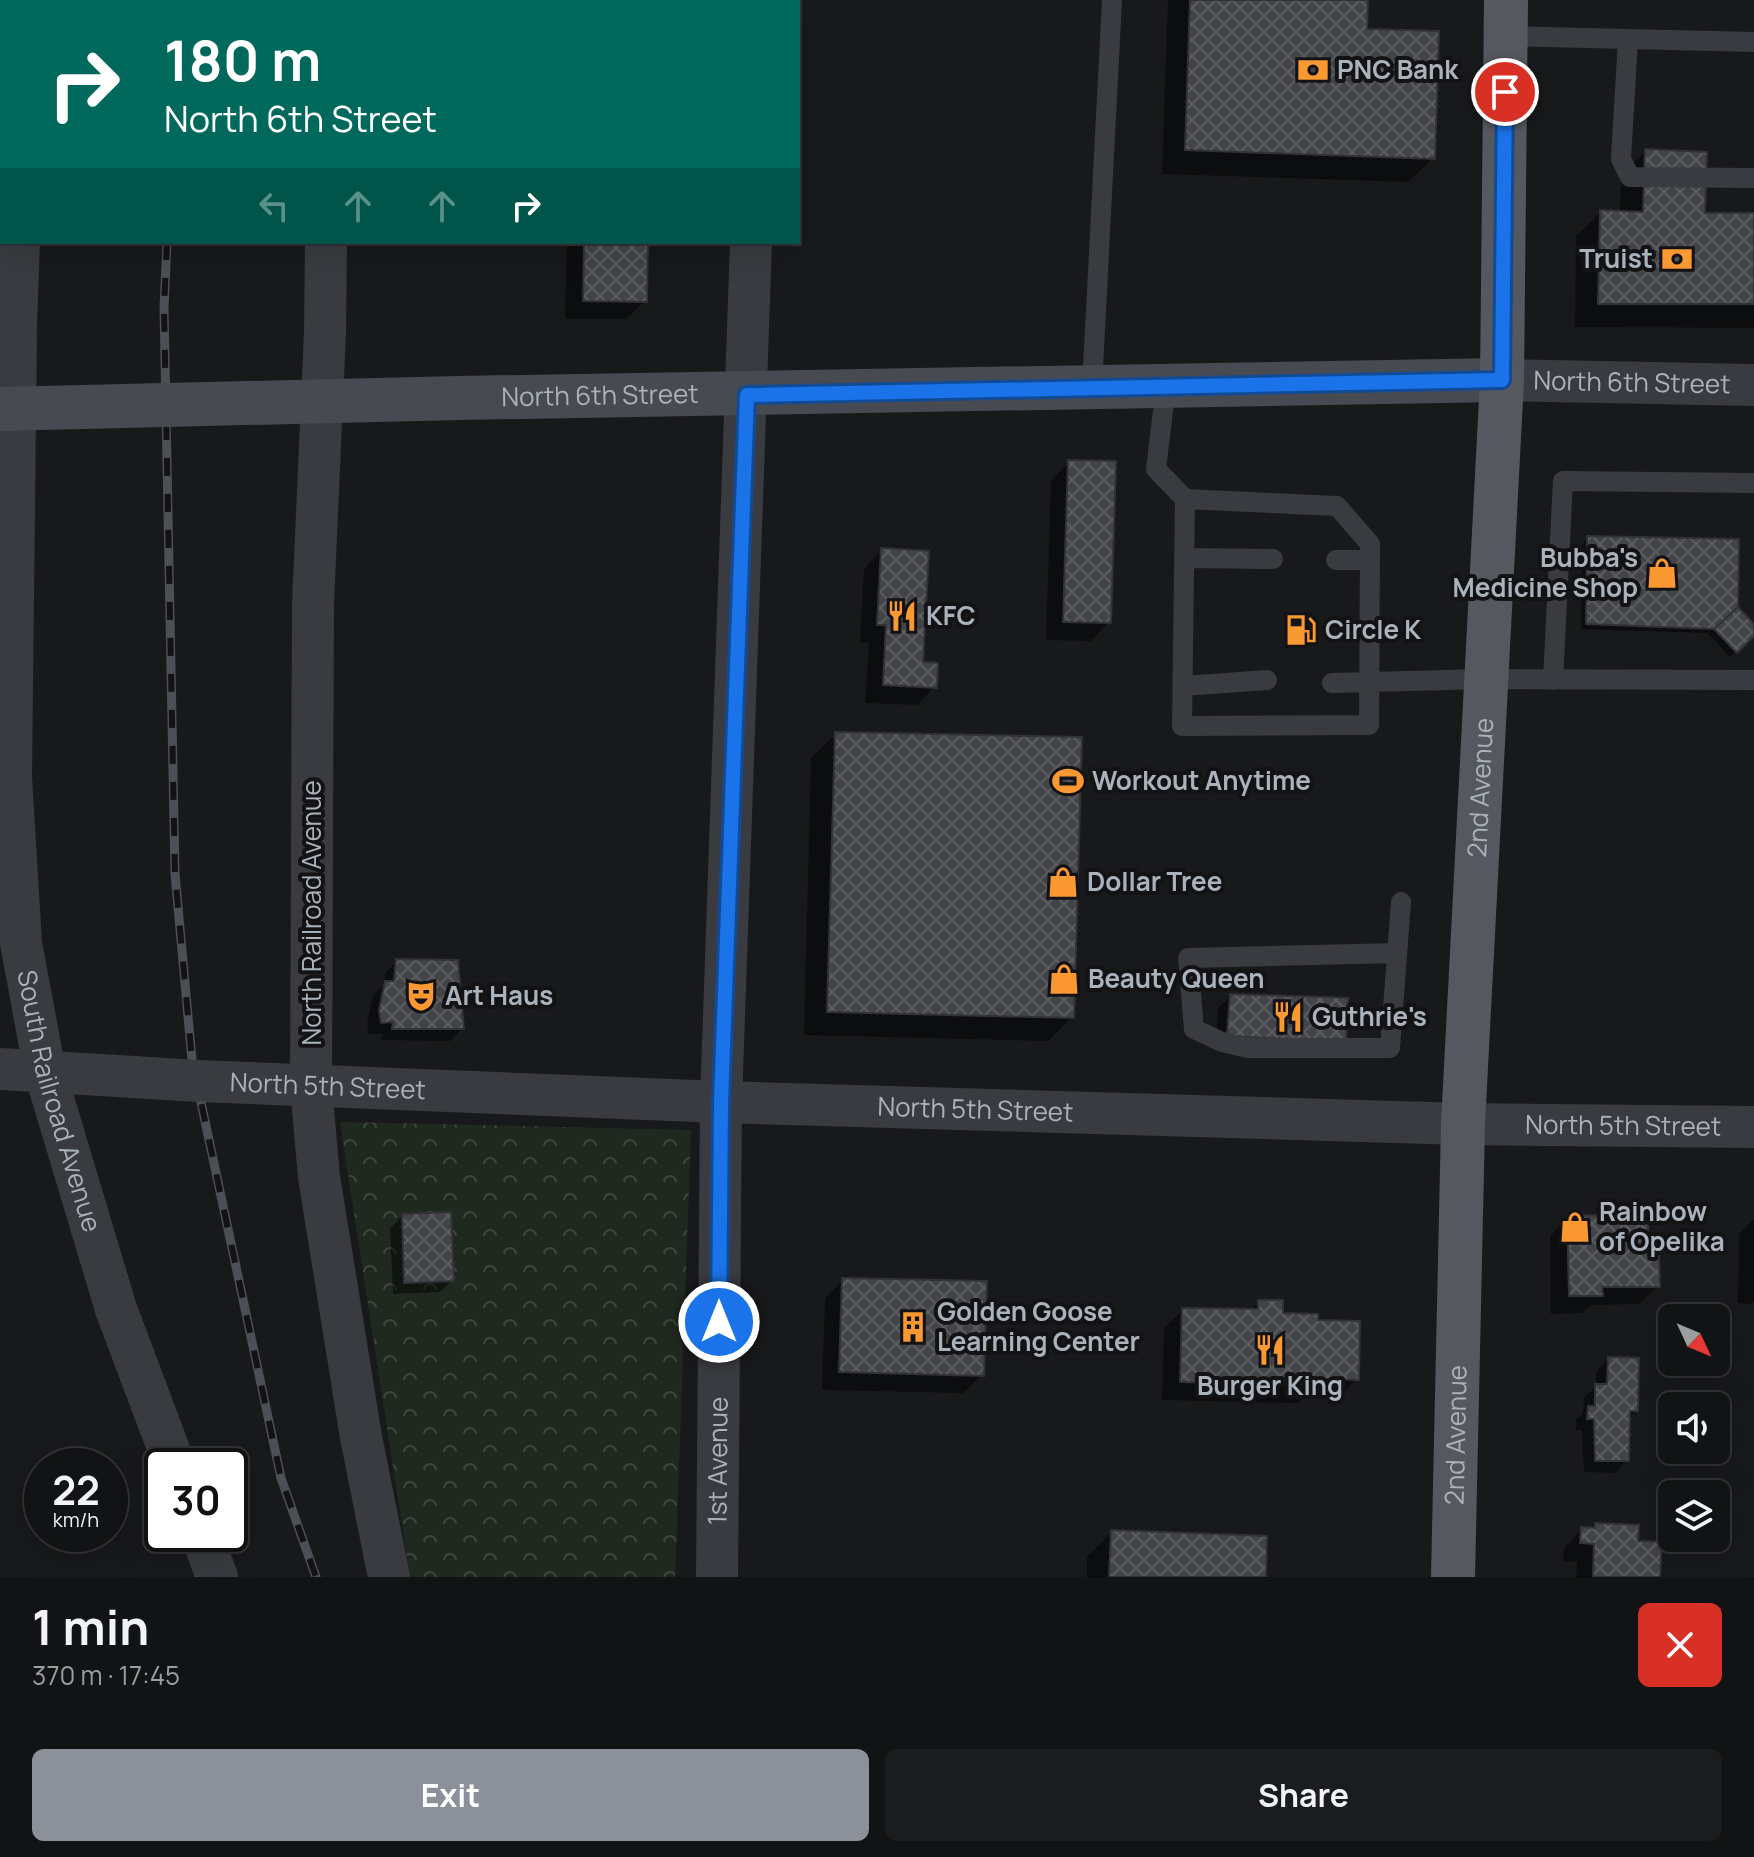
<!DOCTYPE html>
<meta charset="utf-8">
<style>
body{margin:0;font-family:Manrope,sans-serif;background:#1b1c1d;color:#f1f3f6;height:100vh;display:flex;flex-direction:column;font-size:30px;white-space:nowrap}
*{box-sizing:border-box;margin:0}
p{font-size:26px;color:#9c9ea0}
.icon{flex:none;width:44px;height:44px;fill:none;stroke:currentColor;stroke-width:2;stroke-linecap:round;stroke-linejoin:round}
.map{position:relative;height:1577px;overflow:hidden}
.panel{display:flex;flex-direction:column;background:#121314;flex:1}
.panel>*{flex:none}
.banner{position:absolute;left:0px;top:0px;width:800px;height:244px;box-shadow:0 8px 32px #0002,0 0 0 2px #313234;background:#00695c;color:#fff;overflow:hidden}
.needle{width:52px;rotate:134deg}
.fabs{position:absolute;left:1658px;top:1304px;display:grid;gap:16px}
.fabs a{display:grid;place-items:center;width:72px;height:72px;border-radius:12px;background:#121314;box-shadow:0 8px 32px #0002,0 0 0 2px #313234;font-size:40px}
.speed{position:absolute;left:24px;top:1448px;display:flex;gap:16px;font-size:40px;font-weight:700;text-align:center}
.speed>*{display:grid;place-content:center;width:104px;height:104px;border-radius:50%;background:#121314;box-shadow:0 8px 32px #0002,0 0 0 2px #313234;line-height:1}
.speed small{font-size:20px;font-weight:400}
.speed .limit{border:4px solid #111;border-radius:12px;background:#fff;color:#111}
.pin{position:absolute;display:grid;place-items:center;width:68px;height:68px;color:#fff;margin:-34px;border:4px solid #fff;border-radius:50%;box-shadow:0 2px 8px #0007}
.me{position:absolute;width:88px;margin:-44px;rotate:0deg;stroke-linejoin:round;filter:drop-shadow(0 0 6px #0008)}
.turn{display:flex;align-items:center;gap:28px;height:168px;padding:0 32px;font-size:36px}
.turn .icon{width:104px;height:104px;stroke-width:2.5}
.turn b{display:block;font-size:56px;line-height:68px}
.lanes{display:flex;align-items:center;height:76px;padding:0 32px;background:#0003;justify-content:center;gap:40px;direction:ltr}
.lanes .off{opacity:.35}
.round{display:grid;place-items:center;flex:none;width:84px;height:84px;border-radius:12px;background:#1b1c1d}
.head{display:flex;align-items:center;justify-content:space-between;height:136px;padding:0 32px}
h1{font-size:48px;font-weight:700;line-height:60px}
.action{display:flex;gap:16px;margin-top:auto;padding:16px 32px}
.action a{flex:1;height:92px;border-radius:12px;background:#8c9099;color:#fff;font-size:32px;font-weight:700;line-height:92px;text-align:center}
.action a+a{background:#1b1c1d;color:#f1f3f6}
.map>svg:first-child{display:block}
.forest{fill:url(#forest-crowns)}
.shadow{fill:#0007}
.building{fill:url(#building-cross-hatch);stroke:#323337;stroke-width:2}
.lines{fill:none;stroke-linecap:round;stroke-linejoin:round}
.lane{stroke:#393b40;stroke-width:20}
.street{stroke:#393b40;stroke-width:42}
.secondary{stroke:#474a50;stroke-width:44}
.primary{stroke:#55595f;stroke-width:44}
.rail-casing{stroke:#4c4f55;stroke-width:9}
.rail{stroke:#131316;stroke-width:6;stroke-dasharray:18;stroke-linecap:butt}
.street-bridge{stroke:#393b40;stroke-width:42}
.secondary-bridge{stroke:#474a50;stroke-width:44}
.route-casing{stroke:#114b97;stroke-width:20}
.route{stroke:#1a73e8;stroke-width:14}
.labels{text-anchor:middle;stroke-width:8;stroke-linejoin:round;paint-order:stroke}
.poi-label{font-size:26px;font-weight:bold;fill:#aab2bb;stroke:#131316;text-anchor:start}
.street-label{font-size:26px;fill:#aab2bb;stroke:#131316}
</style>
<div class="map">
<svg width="1754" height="1577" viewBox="0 0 1754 1577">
<defs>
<pattern id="forest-crowns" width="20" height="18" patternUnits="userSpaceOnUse" patternTransform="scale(2)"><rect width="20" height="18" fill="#202920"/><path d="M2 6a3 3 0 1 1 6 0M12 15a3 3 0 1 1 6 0" fill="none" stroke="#3e463e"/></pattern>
<pattern id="building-cross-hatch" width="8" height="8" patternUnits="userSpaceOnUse" patternTransform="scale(2)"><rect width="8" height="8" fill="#424448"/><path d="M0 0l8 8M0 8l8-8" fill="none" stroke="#5b5d60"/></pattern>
</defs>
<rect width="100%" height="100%" fill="#18191b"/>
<path class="forest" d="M340 1122 691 1130 675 1577H410Z"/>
<path class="shadow" d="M362 0H510L362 2Z
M545 0H618L545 2Z
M1168 0H1366L1365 31 1433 158 1408 182 1162 174Z
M1646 151 1703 215H1754V328L1575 327 1576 236 1601 212 1620 213 1621 175Z
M567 242H646L645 301 626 319H565Z
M1069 462 1109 622 1091 641 1046 640 1051 481Z
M1588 538 1736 607 1754 627V634L1730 657 1708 633 1581 629 1582 544Z
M882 550 921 664 935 687 917 705 865 703 869 643H860L864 569Z
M836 734 1072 1017 1048 1041 804 1035 811 758Z
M397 961 462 1029 450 1041 381 1040 383 1034H369L367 1024 373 995 384 984 385 973Z
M1231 996 1344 1041 1216 1048 1218 1008Z
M402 1216 452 1280 440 1292 393 1294 390 1228Z
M1568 1218 1646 1258 1658 1286 1639 1304 1591 1305 1582 1313 1551 1314 1550 1236Z
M1754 1219V1301L1752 1304 1738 1303 1739 1234Z
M843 1280 982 1375 963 1393 822 1390 825 1298Z
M1259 1302 1281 1315 1357 1379 1338 1398 1304 1397 1298 1403 1162 1400 1164 1328 1183 1310 1250 1311Z
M1608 1359 1636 1411 1628 1419 1627 1461 1615 1473 1584 1472 1582 1430H1576V1420L1583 1413 1584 1398 1596 1386V1372Z
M1596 1525 1636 1543 1658 1577H1576L1577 1562 1563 1561 1564 1548 1582 1529 1591 1530Z
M1112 1532 1264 1577H1087V1557Z"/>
<path class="building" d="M562 0H620L562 2Z
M1190 0H1368L1367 29 1439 31 1435 159 1185 150Z
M1645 149 1707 152 1705 213H1754V304H1598L1600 210 1643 212Z
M584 242H648L647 302 583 301Z
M1068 460 1116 461 1111 623 1063 622Z
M1587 536 1739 539 1738 607 1714 629 1586 624Z
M881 548 929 551 923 662 938 663 937 688 883 685 886 625H877Z
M1738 607 1754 624V636L1737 653 1714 629Z
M835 732 1082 737 1074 1018 827 1012Z
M396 959 458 960 464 1029H392L393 1022 381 1023 379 1010 385 981H394Z
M1230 994 1348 998 1346 1042 1227 1036Z
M451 1212 454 1281 404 1283 402 1214Z
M1648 1214V1256L1659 1255 1660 1287H1602L1603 1296H1569L1567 1216Z
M842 1278 987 1281 984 1376 839 1372Z
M1258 1300H1283V1313L1318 1314V1320L1360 1321 1359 1380 1318 1379V1385L1180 1382 1182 1308 1258 1309Z
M1608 1357 1639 1358 1638 1411H1630L1629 1461H1595L1594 1419H1587L1588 1406H1595V1384H1607Z
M1595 1523 1639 1525 1638 1541 1662 1542 1660 1577H1593L1594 1544 1580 1543 1581 1527 1595 1528Z
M1111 1530 1267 1536 1266 1577H1109Z"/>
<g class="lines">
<path class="lane" d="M1505 36 1754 42
M1628 39 1621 159 1630 177 1754 178
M1166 386 1156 469 1185 499 1182 726 1369 725 1370 544 1337 506 1185 499
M1092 388 1112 0
M1184 558 1273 559
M1336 560H1370
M1553 680 1563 481 1754 483
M1332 683 1486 679 1754 680
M1183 686 1267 680
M1397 953 1188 958 1194 1029 1222 1042 1248 1048H1390L1401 902"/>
<g class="street">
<path d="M29 2V0"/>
<path d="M328 2V0"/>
<path d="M758 2V0"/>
<path id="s1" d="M19 242 16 326 11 777 21 943 45 1072 116 1309 175 1466"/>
<path d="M326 242 325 332 313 604 311 1087 319 1177 361 1437 389 1577"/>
<path id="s2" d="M1502 380 1754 385"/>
<path d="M0 1069 134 1077"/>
<path id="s3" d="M198 1081 721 1102 1463 1124 1754 1127"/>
<path d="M201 1534 217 1577"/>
<path id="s4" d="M717 1577 721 1102 751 242"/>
</g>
<path class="secondary" id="s5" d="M458 398 1502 380"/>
<path class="primary" id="s6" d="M1453 1577 1463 1124 1502 380 1506 0"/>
<defs>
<path id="rail" d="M179 2V0
M167 242 164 308 175 874 192 1060 281 1478 316 1577"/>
</defs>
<use href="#rail" class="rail-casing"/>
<use href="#rail" class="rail"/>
<path class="street-bridge" d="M134 1077 198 1081"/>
<path class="secondary-bridge" d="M0 409 458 398"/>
</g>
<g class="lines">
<defs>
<path id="route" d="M719 1322 721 1102 747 395 1502 380 1505 92"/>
</defs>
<use href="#route" class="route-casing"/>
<use href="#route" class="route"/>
</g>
<defs>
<symbol id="bank-bare" viewBox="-9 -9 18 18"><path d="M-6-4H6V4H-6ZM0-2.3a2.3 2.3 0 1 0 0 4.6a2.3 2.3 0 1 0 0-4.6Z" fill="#fa9831" stroke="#131316" stroke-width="2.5" paint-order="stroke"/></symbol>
<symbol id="shop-bare" viewBox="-9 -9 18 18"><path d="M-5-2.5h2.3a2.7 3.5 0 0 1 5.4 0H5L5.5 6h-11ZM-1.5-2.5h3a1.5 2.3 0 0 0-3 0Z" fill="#fa9831" stroke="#131316" stroke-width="2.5" paint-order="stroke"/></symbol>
<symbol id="restaurant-bare" viewBox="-9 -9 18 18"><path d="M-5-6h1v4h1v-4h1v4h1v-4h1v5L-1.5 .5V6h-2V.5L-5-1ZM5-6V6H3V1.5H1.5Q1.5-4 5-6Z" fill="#fa9831" stroke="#131316" stroke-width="2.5" paint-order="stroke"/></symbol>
<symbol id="fuel-bare" viewBox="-9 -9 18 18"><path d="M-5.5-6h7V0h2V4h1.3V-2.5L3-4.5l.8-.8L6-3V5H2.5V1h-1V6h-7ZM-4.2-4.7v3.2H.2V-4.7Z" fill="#fa9831" stroke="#131316" stroke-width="2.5" paint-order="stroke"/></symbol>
<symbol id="stadium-bare" viewBox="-9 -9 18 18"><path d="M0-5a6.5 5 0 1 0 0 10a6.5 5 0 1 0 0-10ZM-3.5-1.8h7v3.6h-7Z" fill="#fa9831" stroke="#131316" stroke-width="2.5" paint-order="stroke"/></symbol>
<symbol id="theatre-bare" viewBox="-9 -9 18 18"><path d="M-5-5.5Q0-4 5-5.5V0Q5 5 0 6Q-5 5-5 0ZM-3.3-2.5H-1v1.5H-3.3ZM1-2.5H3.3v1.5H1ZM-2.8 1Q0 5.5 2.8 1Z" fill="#fa9831" stroke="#131316" stroke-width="2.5" paint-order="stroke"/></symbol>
<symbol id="building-bare" viewBox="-9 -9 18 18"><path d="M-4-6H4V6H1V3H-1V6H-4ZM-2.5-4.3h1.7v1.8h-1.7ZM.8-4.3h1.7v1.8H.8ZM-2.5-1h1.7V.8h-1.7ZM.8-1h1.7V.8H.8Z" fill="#fa9831" stroke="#131316" stroke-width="2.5" paint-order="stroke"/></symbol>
</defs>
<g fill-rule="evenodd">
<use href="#bank-bare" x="1291" y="48" width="44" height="44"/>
<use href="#bank-bare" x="1655" y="237" width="44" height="44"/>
<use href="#shop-bare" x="1640" y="551" width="44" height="44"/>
<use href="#restaurant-bare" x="880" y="594" width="44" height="44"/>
<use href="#fuel-bare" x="1279" y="608" width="44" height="44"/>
<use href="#stadium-bare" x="1046" y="759" width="44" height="44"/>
<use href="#shop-bare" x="1041" y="860" width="44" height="44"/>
<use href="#shop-bare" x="1042" y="957" width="44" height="44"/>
<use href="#theatre-bare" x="399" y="974" width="44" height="44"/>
<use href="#restaurant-bare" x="1266" y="995" width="44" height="44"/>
<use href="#shop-bare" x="1553" y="1205" width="44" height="44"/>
<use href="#building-bare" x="891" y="1305" width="44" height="44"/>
<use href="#restaurant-bare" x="1248" y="1328" width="44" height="44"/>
</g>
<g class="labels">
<g class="poi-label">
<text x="1337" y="79">PNC Bank</text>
<text x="1653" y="268" text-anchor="end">Truist</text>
<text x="1638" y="567" text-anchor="end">Bubba's<tspan x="1638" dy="30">Medicine Shop</tspan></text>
<text x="926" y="625">KFC</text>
<text x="1325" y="639">Circle K</text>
<text x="1092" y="790">Workout Anytime</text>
<text x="1087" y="891">Dollar Tree</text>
<text x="1088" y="988">Beauty Queen</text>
<text x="445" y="1005">Art Haus</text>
<text x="1312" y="1026">Guthrie's</text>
<text x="1599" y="1221">Rainbow<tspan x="1599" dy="30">of Opelika</tspan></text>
<text x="937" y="1321">Golden Goose<tspan x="937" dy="30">Learning Center</tspan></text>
<text x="1270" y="1395" text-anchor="middle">Burger King</text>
</g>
<g class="street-label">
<text dy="9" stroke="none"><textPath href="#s2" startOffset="130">North 6th Street</textPath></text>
<text dy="9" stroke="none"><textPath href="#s5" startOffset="142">North 6th Street</textPath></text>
<text dy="9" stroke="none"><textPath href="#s6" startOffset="790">2nd Avenue</textPath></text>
<text transform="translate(312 913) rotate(-90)" y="9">North Railroad Avenue</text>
<text dy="9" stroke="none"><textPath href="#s3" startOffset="130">North 5th Street</textPath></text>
<text dy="9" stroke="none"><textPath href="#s1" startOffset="864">South Railroad Avenue</textPath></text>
<text dy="9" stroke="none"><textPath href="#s3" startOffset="778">North 5th Street</textPath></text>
<text dy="9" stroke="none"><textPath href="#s3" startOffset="1426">North 5th Street</textPath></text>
<text dy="9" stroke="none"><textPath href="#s6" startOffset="142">2nd Avenue</textPath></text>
<text dy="9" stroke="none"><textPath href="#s4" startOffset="116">1st Avenue</textPath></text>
</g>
</g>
</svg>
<div class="fabs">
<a><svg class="needle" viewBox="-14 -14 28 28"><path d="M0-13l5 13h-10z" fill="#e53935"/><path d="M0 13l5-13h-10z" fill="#9c9ea0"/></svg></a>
<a><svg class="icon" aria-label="sound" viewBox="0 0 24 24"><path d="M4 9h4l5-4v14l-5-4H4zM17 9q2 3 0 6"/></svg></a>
<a><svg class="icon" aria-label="layers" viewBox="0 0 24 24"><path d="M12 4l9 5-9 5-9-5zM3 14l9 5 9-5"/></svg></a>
</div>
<div class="speed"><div>22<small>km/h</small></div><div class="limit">30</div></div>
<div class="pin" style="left:1505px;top:92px;background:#d93025"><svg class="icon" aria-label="arrive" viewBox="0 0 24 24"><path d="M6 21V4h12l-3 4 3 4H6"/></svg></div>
<svg class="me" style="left:719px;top:1322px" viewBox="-20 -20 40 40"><circle r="17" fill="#1a73e8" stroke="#fff" stroke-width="3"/><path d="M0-11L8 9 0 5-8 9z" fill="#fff"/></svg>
<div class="banner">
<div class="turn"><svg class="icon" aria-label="right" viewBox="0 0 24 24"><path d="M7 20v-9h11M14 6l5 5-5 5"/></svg><div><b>180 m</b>North 6th Street</div></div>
<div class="lanes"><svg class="icon off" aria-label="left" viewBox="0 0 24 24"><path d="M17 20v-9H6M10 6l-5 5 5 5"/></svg><svg class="icon off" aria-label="ahead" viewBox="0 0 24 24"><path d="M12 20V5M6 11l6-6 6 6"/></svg><svg class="icon off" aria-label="ahead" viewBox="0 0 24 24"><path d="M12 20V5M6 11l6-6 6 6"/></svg><svg class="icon" aria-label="right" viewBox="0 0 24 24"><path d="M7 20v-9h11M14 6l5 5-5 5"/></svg></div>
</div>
</div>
<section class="panel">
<div class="head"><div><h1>1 min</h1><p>370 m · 17:45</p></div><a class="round" style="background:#d93025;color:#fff"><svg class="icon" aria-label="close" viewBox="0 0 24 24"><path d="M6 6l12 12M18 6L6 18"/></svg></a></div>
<div class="action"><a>Exit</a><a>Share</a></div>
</section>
